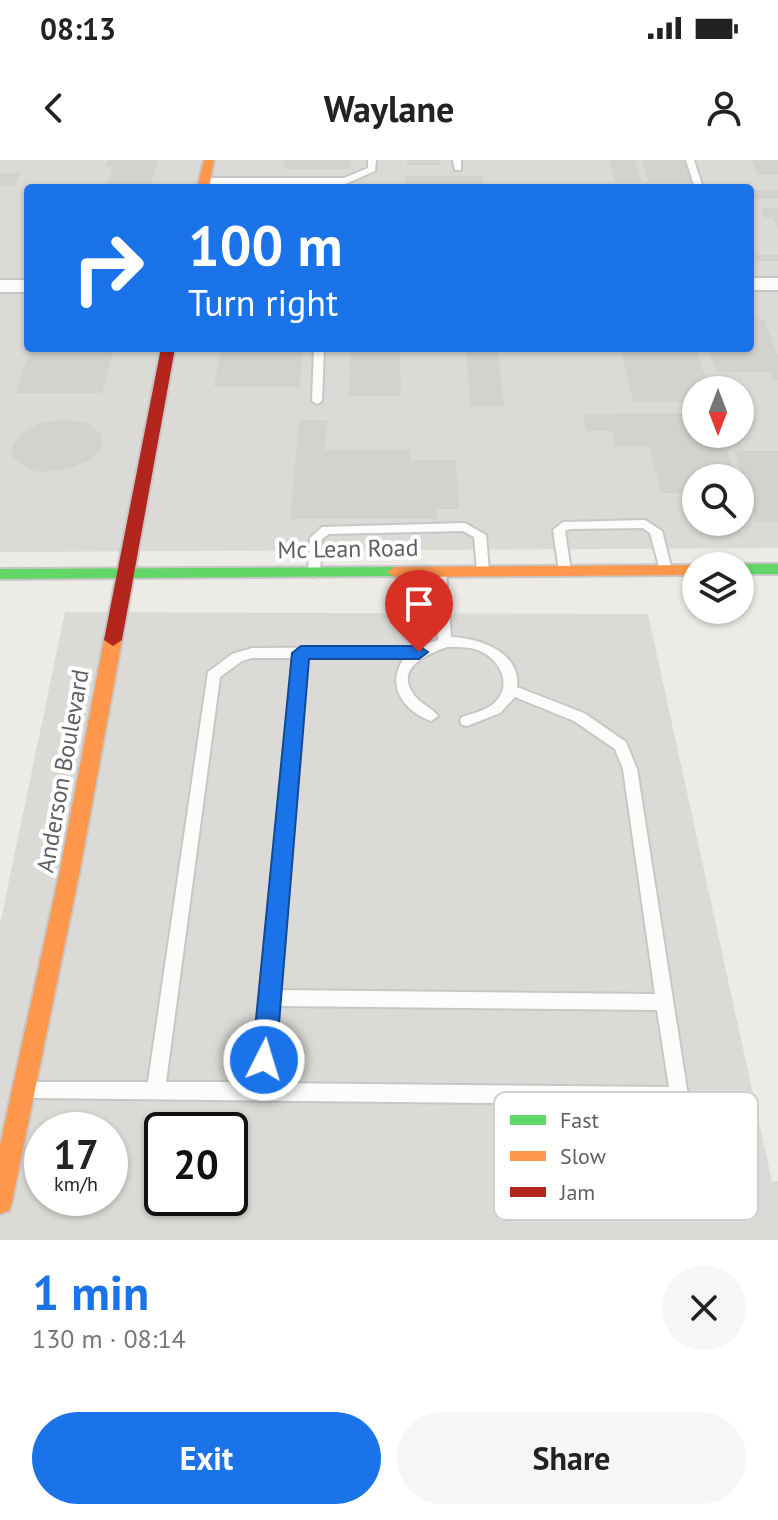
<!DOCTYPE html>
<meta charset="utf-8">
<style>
body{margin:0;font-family:"PT Sans",sans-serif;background:#f6f6f6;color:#222;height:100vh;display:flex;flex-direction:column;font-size:30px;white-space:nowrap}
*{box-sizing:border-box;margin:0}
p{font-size:26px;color:#767676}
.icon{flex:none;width:44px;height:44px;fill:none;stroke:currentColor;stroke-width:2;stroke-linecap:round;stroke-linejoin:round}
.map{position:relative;height:1080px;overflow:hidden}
.sheet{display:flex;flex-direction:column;background:#fff;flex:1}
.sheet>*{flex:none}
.guide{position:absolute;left:24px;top:24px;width:730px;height:168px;border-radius:8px;box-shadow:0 2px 6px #0004;background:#1a73e8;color:#fff;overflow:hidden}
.needle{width:52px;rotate:180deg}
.controls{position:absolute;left:682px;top:216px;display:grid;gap:16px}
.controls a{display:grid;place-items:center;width:72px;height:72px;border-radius:50%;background:#fff;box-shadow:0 2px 6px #0004;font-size:40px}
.speed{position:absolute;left:24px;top:952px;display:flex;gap:16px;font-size:40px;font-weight:700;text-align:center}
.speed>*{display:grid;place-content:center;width:104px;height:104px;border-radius:50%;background:#fff;box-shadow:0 2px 6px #0004;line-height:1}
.speed small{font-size:20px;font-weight:400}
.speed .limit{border:4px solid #111;border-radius:12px;background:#fff;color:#111}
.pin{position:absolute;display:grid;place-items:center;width:68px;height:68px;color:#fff;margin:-82px -34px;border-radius:50% 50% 50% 0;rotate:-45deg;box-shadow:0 0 8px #0007}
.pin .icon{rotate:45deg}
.me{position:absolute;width:88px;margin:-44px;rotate:5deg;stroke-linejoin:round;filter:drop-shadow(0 0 6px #0008)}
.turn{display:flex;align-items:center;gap:28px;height:168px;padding:0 32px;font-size:36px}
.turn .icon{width:104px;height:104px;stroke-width:2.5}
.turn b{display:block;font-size:56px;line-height:68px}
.round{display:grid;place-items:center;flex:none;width:84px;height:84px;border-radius:42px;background:#f6f6f6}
.headline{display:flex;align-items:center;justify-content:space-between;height:136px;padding:0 32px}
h1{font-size:48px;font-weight:700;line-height:60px;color:#1a73e8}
.button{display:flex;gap:16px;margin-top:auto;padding:16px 32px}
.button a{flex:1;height:92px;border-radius:48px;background:#1a73e8;color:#fff;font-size:32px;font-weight:700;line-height:92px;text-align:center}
.button a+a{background:#f6f6f6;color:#222}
.status{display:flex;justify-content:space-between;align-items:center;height:56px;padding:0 40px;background:#fff;direction:ltr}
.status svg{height:22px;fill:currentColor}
header{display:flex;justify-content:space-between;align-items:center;height:104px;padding:0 32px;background:#fff;font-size:36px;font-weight:700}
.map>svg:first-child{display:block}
.industrial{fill:#dcdad6;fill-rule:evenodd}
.building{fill:#d3d2cf}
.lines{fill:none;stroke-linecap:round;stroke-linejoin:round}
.lane-casing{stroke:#c7c7c7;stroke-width:4}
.street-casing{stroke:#c7c7c7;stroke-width:4}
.fast-casing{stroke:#c7c7c7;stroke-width:4}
.slow-casing{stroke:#c7c7c7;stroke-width:4}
.jam-casing{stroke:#c7c7c7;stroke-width:4}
.lane{fill:#fcfcfb;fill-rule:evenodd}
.street{fill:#fcfcfb;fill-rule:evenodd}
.fast{fill:#63d668;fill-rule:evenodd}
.slow{fill:#ff974d;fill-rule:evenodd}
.jam{fill:#b3261e;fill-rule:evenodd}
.route{fill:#1a73e8;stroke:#114b97;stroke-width:2}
.labels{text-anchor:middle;stroke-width:8;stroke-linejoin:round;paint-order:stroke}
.street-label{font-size:24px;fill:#5c5f64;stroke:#fff}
.key{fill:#fff;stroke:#cecfd0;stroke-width:2}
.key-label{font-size:22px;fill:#5c5f64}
</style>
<div class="status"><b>08:13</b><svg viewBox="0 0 49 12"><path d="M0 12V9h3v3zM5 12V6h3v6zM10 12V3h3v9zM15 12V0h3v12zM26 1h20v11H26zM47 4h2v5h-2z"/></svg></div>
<header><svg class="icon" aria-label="back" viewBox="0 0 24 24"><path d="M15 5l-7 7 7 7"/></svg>Waylane<svg class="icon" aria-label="person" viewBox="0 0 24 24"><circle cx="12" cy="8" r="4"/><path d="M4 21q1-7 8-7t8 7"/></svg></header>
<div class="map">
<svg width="778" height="1080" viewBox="0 0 778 1080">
<rect width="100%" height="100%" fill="#ecebe6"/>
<path class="industrial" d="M0 0H778V388L0 392ZM28 28H750V188H28ZM696 230H740V274H696ZM696 318H740V362H696Z
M65 452 648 454 772 1021H778V1080H0V764ZM42 970H110V1038H42ZM162 970H230V1038H162Z"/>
<path class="building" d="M108 0H158L150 28H106L113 7H105Z
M284 0H351L350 9H283Z
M407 0H440V5H407Z
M609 0H635L642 22H615Z
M642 0H686L694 22H649Z
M751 0H778V15H758Z
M0 13H20L14 26H0Z
M405 16H482L483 26H405Z
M750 30H778V39H750Z
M761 48H778V69L773 58H765Z
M750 95H778V101H750Z
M750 159H764L778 196V220H773L770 212H716L708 188H750Z
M31 188H114L102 233H15Z
M221 188H303L300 227H214Z
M351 188H400L401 236H349Z
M466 188H498L504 246H470Z
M621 188H696L709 230H696V242H633Z
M696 253V274H722L736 318H696V356H688L682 333H661L649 286H615L612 271H586L583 254Z
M65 259 87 263 101 273 102 287 90 300 66 310 39 312 27 309 13 297 11 289 20 274 39 263Z
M299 260H327L325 290H410V300H456L459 349H437V359H290Z
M734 291H778V362H756Z"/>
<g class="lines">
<defs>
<path id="lane" d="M368 0H376L375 11 345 24H204L200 21 204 18H344L368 8Z
M453 0H461V10H455Z
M686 0H694L703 28H695Z
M314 188H324L322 241 317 244 312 241Z
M645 360 662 371 672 410 670 413 666 414 660 410 650 373 643 368 570 369 565 371 571 411 565 415 559 411 553 370 563 362Z
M465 363 486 375 489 411 487 414 483 415 477 411 474 377 463 371 329 374 322 379 320 413 314 417 308 413 310 378 322 367Z
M440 408 446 412 451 477C479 478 521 492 517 527L584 553 626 582 637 609 688 936 685 942 679 945 33 938 27 936 24 930 27 924 33 922H148L208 512 232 494 252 488 418 487 438 480 434 412ZM447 487C460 487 472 486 484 493 504 505 512 529 492 545 484 551 471 554 462 557L460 561 462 565 467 566 500 553 515 537 574 561 615 589 623 609 655 834 279 830 307 497H405C385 524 402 550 431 561L438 556C432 548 421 544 414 535 394 508 427 494 447 487ZM252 498H294L253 922H166L220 517 242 501ZM277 846 657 850 669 927 271 923Z"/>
<path id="street" d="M750 118H778V130H750Z
M0 120H28V132H0Z"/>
<path id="fast" d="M740 404H778V414H740V406H734Z
M395 407 403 412 401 416 0 419V409Z"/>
<path id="slow" d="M204 0H214L209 28H197Z
M696 405 701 406H696V415L395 417 387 412 395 407Z
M113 474 122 480 80 710 12 1042 9 1051 0 1054V985L60 710 104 480Z"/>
<path id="jam" d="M161 188H175L122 480 113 486 104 480Z"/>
</defs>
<use href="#lane" class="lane-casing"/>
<use href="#street" class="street-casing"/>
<use href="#fast" class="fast-casing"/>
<use href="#slow" class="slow-casing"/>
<use href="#jam" class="jam-casing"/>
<use href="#lane" class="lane"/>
<use href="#street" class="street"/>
<use href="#fast" class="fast"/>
<use href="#slow" class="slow"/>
<use href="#jam" class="jam"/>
</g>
<path class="route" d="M301 486H419L428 492 419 499H309L276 900 272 908 264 911 256 908 252 900 292 493Z"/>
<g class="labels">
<g class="street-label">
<text transform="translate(348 389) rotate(-1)" y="8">Mc Lean Road</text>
<text transform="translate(63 611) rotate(-80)" y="8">Anderson Boulevard</text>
</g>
</g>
<rect x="494" y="932" width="264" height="128" rx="12" class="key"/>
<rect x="510" y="955" width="36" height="10" fill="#63d668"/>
<rect x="510" y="991" width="36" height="10" fill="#ff974d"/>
<rect x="510" y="1027" width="36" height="10" fill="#b3261e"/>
<g class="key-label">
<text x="560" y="968">Fast</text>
<text x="560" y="1004">Slow</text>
<text x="560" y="1040">Jam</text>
</g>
</svg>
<div class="controls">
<a><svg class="needle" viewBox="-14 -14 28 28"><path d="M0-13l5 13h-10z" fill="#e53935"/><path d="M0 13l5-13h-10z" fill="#767676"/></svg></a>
<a><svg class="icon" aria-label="search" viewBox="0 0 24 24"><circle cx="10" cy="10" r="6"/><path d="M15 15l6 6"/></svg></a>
<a><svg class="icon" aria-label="layers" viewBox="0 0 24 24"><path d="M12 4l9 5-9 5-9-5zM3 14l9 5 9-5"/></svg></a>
</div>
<div class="speed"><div>17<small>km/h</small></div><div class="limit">20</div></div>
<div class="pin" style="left:419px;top:492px;background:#d93025"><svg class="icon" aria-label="arrive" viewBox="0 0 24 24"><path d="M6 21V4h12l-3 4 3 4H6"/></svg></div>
<svg class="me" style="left:264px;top:900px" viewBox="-20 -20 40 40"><circle r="17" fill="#1a73e8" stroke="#fff" stroke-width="3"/><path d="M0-11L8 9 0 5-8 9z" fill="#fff"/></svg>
<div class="guide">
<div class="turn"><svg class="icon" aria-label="right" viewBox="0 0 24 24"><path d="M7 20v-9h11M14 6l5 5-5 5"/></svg><div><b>100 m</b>Turn right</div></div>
</div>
</div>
<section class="sheet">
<div class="headline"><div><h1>1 min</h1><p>130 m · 08:14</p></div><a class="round"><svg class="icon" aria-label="close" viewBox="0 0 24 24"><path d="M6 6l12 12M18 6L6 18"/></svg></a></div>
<div class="button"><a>Exit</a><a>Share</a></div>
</section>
